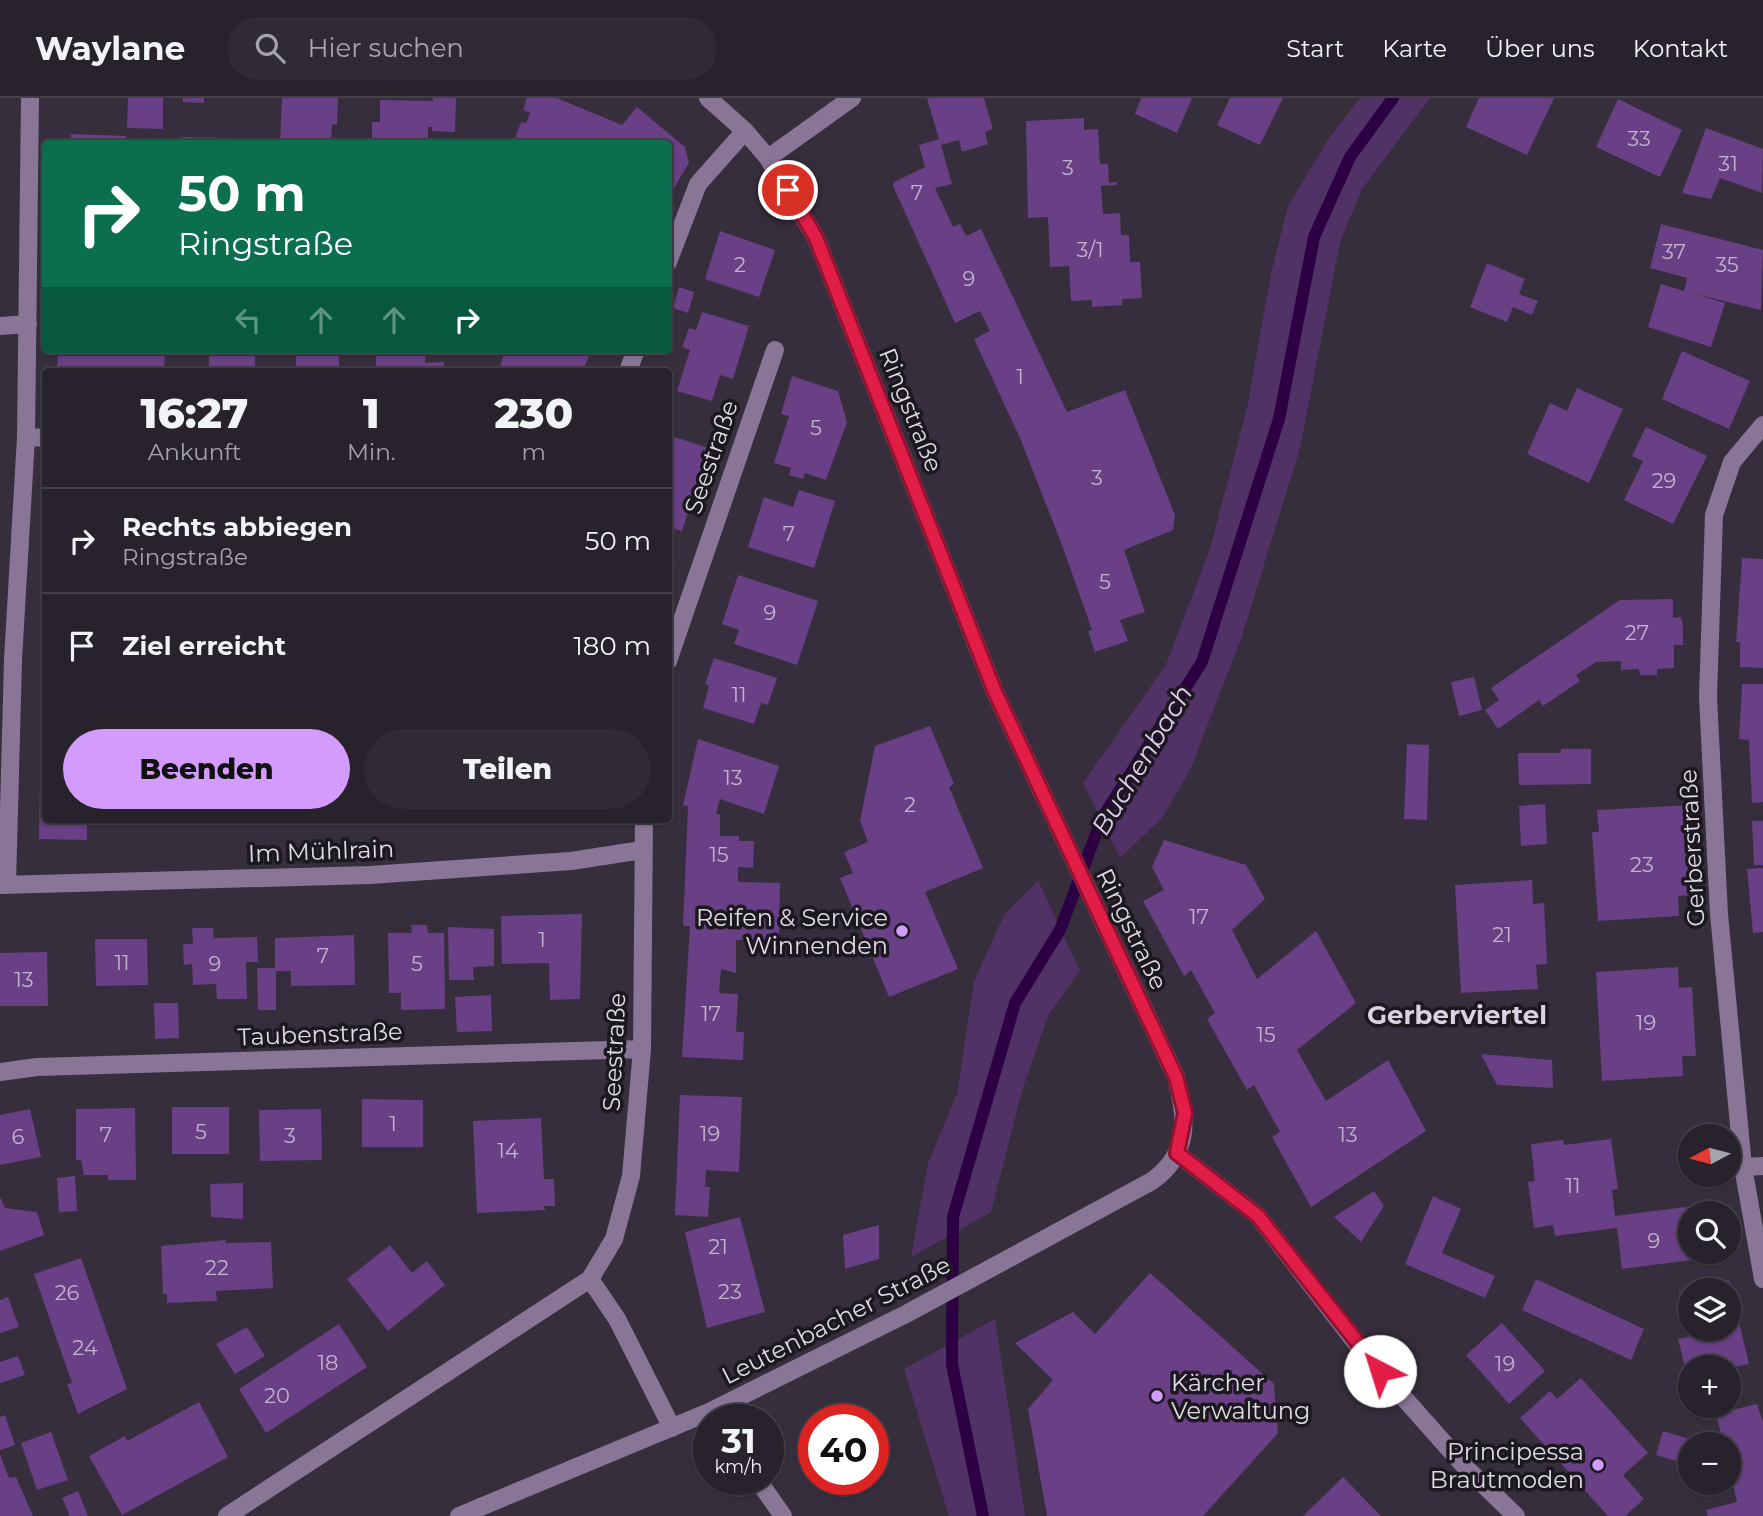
<!DOCTYPE html>
<html lang="de">
<head>
<meta charset="utf-8">
<style>
	body { margin:0; font-family:Montserrat,sans-serif; background:#302a35; color:#f1f3f6; height:100vh; display:flex; flex-direction:column; font-size:26px; white-space:nowrap }
	* { box-sizing:border-box; margin:0 }
	p { font-size:23px; color:#a5a4aa }
	.icon { flex:none; width:38px; height:38px; fill:none; stroke:currentColor; stroke-width:2; stroke-linecap:round; stroke-linejoin:round }
	.map { position:relative; flex:1; overflow:hidden }
	.side { position:absolute; left:42px; top:270px; width:630px; height:455px; display:flex; flex-direction:column; background:#28222d; border-radius:7px; box-shadow:0 2px 5px #0004,0 0 0 2px #443f49 }
	.side>* { flex:none }
	.top-card { position:absolute; left:42px; top:42px; width:630px; height:214px; border-radius:7px; box-shadow:0 2px 5px #0004,0 0 0 2px #443f49; background:#0b6e4f; color:#fff; overflow:hidden }
	.needle { width:46px; rotate:263deg }
	.controls { position:absolute; left:1678px; top:1026px; display:grid; gap:14px }
	.controls a { display:grid; place-items:center; width:63px; height:63px; border-radius:50%; background:#28222d; box-shadow:0 2px 5px #0004,0 0 0 2px #443f49; font-size:35px }
	.speed { position:absolute; left:693px; top:1306px; display:flex; gap:14px; font-size:35px; font-weight:700; text-align:center }
	.speed>* { display:grid; place-content:center; width:91px; height:91px; border-radius:50%; background:#28222d; box-shadow:0 2px 5px #0004,0 0 0 2px #443f49; line-height:1 }
	.speed small { font-size:18px; font-weight:400 }
	.speed .limit { border:10px solid #d22; background:#fff; color:#111 }
	.pin { position:absolute; display:grid; place-items:center; width:60px; height:60px; color:#fff; margin:-30px; border:4px solid #fff; border-radius:50%; box-shadow:0 2px 7px #0007 }
	.me { position:absolute; width:77px; margin:-38px; rotate:320deg; stroke-linejoin:round; filter:drop-shadow(0 0 5px #0008) }
	.turn { display:flex; align-items:center; gap:24px; height:147px; padding:0 21px; font-size:32px }
	.turn .icon { width:91px; height:91px; stroke-width:2.5 }
	.turn b { display:block; font-size:49px; line-height:60px }
	.lanes { display:flex; align-items:center; height:66px; padding:0 21px; background:#0003; justify-content:center; gap:35px; direction:ltr }
	.lanes .off { opacity:.35 }
	.eta { display:flex; justify-content:space-evenly; align-items:center; height:119px; text-align:center }
	.eta b { font-size:42px; font-weight:800; line-height:49px }
	.action { display:flex; gap:14px; margin-top:auto; padding:14px 21px }
	.action a { flex:1; height:80px; border-radius:42px; background:#d39cfc; color:#111; font-size:28px; font-weight:800; line-height:80px; text-align:center }
	.action a+a { background:#302a35; color:#f1f3f6 }
	ul { padding:0; list-style:none }
	li { display:flex; align-items:center; gap:21px; height:105px; padding:0 21px; border-top:2px solid #443f49 }
	li div { flex:1 }
	li b { display:block; font-size:26px }
	li em { font-style:normal }
	header { display:flex; align-items:center; gap:42px; box-sizing:border-box; height:98px; padding:0 35px; background:#28222d; border-bottom:2px solid #443f49 }
	header strong { font-size:33px }
	nav { display:flex; gap:38px; margin-inline-start:auto; font-size:24px }
	.search { width:490px; height:63px; background:#302a35; display:flex; align-items:center; gap:18px; box-sizing:border-box; padding:0 24px; border-radius:38px; color:#a5a4aa; font-size:26px }
	.map>svg:first-child { display:block }
	.green { fill:#513266 }
	.lines { fill:none; stroke-linecap:round; stroke-linejoin:round }
	.stream { stroke:#2c0043; stroke-width:12 }
	.building { fill:#693f85 }
	.minor { stroke:#897697; stroke-width:18 }
	.route-casing { stroke:#92132f; stroke-width:18 }
	.route { stroke:#e11d48; stroke-width:12 }
	.poi-dot { fill:#d39cfc; stroke:#1c181f; stroke-width:2.5 }
	.labels { text-anchor:middle; dominant-baseline:central; stroke-width:7; stroke-linejoin:round; paint-order:stroke }
	.number-label { font-size:21px; fill:#c2b3cc }
	.street-label { font-size:24px; fill:#dfdae3; stroke:#1c181f }
	.poi-label { font-size:24px; fill:#dfdae3; stroke:#1c181f; text-anchor:end }
	.water-label { font-size:26px; font-style:italic; fill:#e1cbf3; stroke:#1c181f }
	.neighbourhood-label { font-size:26px; font-weight:bold; fill:#dbd1e3; stroke:#1c181f }
</style>
</head>
<body>
<header>
<strong>Waylane</strong>
<div class="search"><svg class="icon" aria-label="search" viewBox="0 0 24 24"><circle cx="10" cy="10" r="6"/><path d="M15 15l6 6"/></svg>Hier suchen</div>
<nav><a>Start</a><a>Karte</a><a>Über uns</a><a>Kontakt</a></nav>
</header>
<div class="map">
<svg width="1763" height="1418" viewBox="0 0 1763 1418">
	<rect width="100%" height="100%" fill="#362e3c"/>
	<path class="green" d="M1360 0H1430L1362 91 1340 144 1300 350 1242 538 1191 670 1162 720 1120 760 1083 685 1166 567 1210 451 1247 310 1271 176 1288 108 1328 42Z
		M1038 782 1080 873 1049 916 1022 992 991 1114 911 1159 928 1065 957 996 974 884 1004 817Z
		M995 1221 1025 1418H949L904 1271Z"/>
	<g class="lines">
		<path class="stream" d="M983 1418 952 1266 953 1119 1015 905 1060 832 1102 720 1202 564 1279 321 1314 139 1350 59 1393 0"/>
	</g>
	<path class="building" d="M128 0H163V31L127 30Z
		M183 0H204V5L183 4Z
		M282 0H338L337 27 332 26 331 46H280Z
		M433 0H456L455 34 432 33V29H428V46H372V24H380V2L433 3Z
		M527 0H557L622 27 637 9 685 49 689 65 668 100V46H513L521 24 526 25 530 15 523 12Z
		M927 0H984L993 31 985 34 988 46 962 54 959 42 941 47 952 86 935 90 953 129 960 126 966 138 981 131 1067 314 1125 292 1175 417 1173 432 1124 452 1145 514 1120 522 1128 543 1095 554 1088 533 1092 532 1062 447 1020 340 974 241 990 233 980 213 955 225 893 88 894 84 925 69 919 47 939 41Z
		M1141 0H1192L1177 35 1135 16Z
		M1230 0H1283L1260 47 1217 27Z
		M1479 0H1554L1527 57 1466 29Z
		M1618 1 1682 32 1660 79 1596 49Z
		M1084 20V32L1098 31 1100 66H1108L1109 85 1117 84V87L1101 88 1103 116 1120 115 1121 137H1129L1130 164H1140L1142 200 1122 201V207L1092 209V202L1071 203 1069 168 1050 169 1048 119 1028 120 1026 23Z
		M1706 30 1763 51 1762 95 1720 80 1711 101 1682 95Z
		M71 36 126 38V46H71Z
		M182 39 235 40V46H182Z
		M1661 126 1763 152 1761 212 1695 196 1725 205 1711 249 1648 229 1661 186 1684 193 1687 180 1650 170Z
		M720 133 775 152 759 199 705 181Z
		M1487 165 1525 181 1519 196 1538 203 1532 217 1513 209 1507 224 1470 209Z
		M679 189 694 194 688 215 673 210Z
		M702 214 749 228 733 281 720 277 712 303 677 293 690 252 682 249 689 230 696 232Z
		M58 252H165L164 273H57Z
		M209 252H259V257H255V273H209Z
		M296 252H339V273H296Z
		M376 252H426L425 265 444 264 443 273H376Z
		M506 252H591L583 273H515L500 267Z
		M1682 253 1750 283 1729 331 1662 301Z
		M792 278 838 293 847 324 826 382 805 375 803 381 789 377 791 370 774 365 789 318 781 316Z
		M1577 290 1623 311 1589 385 1527 356 1550 305 1567 313Z
		M1646 329 1707 358 1673 426 1624 402 1643 363 1632 358Z
		M668 337 709 350 682 433 668 429Z
		M799 392 835 403 814 470 748 449 764 399 793 409Z
		M1742 460 1763 461V570L1740 569V544H1736Z
		M668 463 675 465 669 483H668Z
		M738 477 818 503 797 567 734 546 739 532 722 526Z
		M1673 501V520L1681 519 1683 528V547H1674V570L1657 571V577H1640L1639 571 1621 572V563L1596 564 1576 577 1580 583 1543 608 1539 602 1498 631 1485 612 1499 602 1491 590 1620 502Z
		M714 560 777 580 768 607 761 605 754 626 703 610 709 588 705 586Z
		M42 573H46V646L40 645Z
		M1474 579 1482 612 1459 618 1451 584Z
		M1742 586H1763V704L1752 705 1749 642 1739 641Z
		M930 628 954 686 949 689 983 770 925 794 958 871 889 899 840 780 853 775 844 754 868 744 860 723 875 648Z
		M698 641 779 668 764 716 720 701 716 716 720 717V738H739V743H754L753 770 738 769V784L780 785 779 842H736V875L721 871 719 895 738 896 736 934H744L743 962 682 959 690 828H683L688 708 683 707Z
		M1407 646 1429 647 1427 722 1404 721Z
		M1561 651H1591V686L1519 687 1518 655H1561Z
		M40 675H46V721H87V742L39 741Z
		M1545 706 1547 746 1521 748 1519 708Z
		M1691 707V711H1687L1692 797 1678 798 1679 818 1598 823 1592 734H1599L1597 712Z
		M1752 723H1763V767H1754Z
		M1164 742 1246 767 1265 801 1232 832 1257 881 1316 833 1356 905 1297 952 1326 1003 1388 962 1426 1033 1311 1109 1272 1039 1280 1034 1254 987 1247 992 1207 921 1215 915 1191 872 1184 878 1143 803 1164 792 1152 769Z
		M1763 770V834L1753 835 1747 771Z
		M1532 782 1533 806 1544 805 1547 866 1536 867 1538 891 1461 895 1455 787Z
		M582 816 580 901 550 902 549 865 502 866 501 818Z
		M411 827H427L428 835H444L445 911 401 912V895H389L388 835H412Z
		M448 829 494 831V868L473 869 474 882H449Z
		M192 830H213L214 840 257 839 258 864H246L247 901H217L216 886 193 887 192 866 184 867 183 846H193Z
		M354 837 355 887 291 888V873H276V912H258L257 870H275V840Z
		M95 841H147L148 887 96 888Z
		M47 854 48 908H0V855Z
		M1678 869 1679 890 1692 889 1696 958H1682L1683 978 1602 983 1596 874Z
		M491 897 492 933 457 934 455 899Z
		M154 905H178L179 940 155 941Z
		M1481 956 1552 962 1553 990 1497 987Z
		M680 997 742 999 739 1074 706 1072 705 1089H710L708 1119 675 1117Z
		M362 1001 423 1002V1049H362Z
		M172 1009H229V1056H172Z
		M135 1010 136 1082H108V1077H84L81 1062H76V1011Z
		M30 1011 41 1059 0 1067V1017Z
		M321 1011 322 1062 260 1063 259 1012Z
		M541 1020 544 1081H554L555 1108H544L545 1112 477 1115 473 1023Z
		M1611 1041 1618 1091 1612 1092 1615 1118 1717 1105 1718 1115H1690V1153H1723V1158L1622 1171 1617 1130 1555 1138 1553 1127 1534 1130 1528 1084 1535 1083 1531 1046 1563 1042 1564 1047Z
		M75 1078 77 1113 59 1114 57 1080Z
		M243 1085V1121L211 1119 210 1086Z
		M1374 1093 1384 1108 1361 1144 1334 1119Z
		M1433 1098 1461 1111 1442 1155 1495 1178 1485 1200 1405 1166Z
		M0 1099 5 1110 37 1114 44 1137 0 1153Z
		M740 1119 765 1214 707 1230 685 1134Z
		M879 1127V1161L845 1171 843 1137Z
		M226 1142 225 1145 271 1144 273 1190 216 1193 217 1203 167 1205V1196H163L161 1148Z
		M390 1147 412 1175 427 1163 445 1187 388 1233 347 1181Z
		M81 1160 127 1291 78 1316 67 1286 72 1285 34 1176Z
		M1150 1175 1274 1286 1278 1335 1203 1418H1047L1028 1311 1053 1282 1015 1245 1073 1214 1095 1236Z
		M1536 1181 1644 1231 1631 1262 1522 1212Z
		M1729 1182 1749 1266 1729 1270 1690 1269V1276L1687 1277 1678 1241 1689 1239 1679 1194 1690 1191V1230H1729V1192L1692 1191Z
		M8 1199 19 1229 0 1235V1202Z
		M1502 1225 1545 1273 1509 1306 1466 1257Z
		M339 1226 367 1269 266 1335 239 1291Z
		M247 1229 265 1258 235 1276 216 1246Z
		M18 1258 25 1277 0 1285V1264Z
		M1581 1280 1648 1355 1623 1377 1644 1401 1625 1418H1608L1520 1320 1550 1293 1557 1301Z
		M199 1304 228 1359 122 1417 89 1358 125 1338 127 1343Z
		M1757 1306 1763 1323V1418H1708L1706 1412 1737 1404 1729 1369V1346H1718L1723 1343 1716 1316Z
		M5 1317 15 1347 0 1352V1319Z
		M1663 1333 1702 1345 1690 1346V1367L1656 1357Z
		M51 1334 68 1382 37 1392 21 1345Z
		M0 1356 9 1380 16 1379 33 1418H0Z
		M1343 1379 1381 1418H1303Z
		M78 1393 88 1418H70L62 1400Z"/>
	<g class="lines">
		<path class="minor" d="M768 60 852 0
			M668 164 698 86 745 33
			M0 228 28 226
			M628 273 636 252
			M1763 327 1732 364 1714 417 1708 599 1719 816 1743 1069 1763 1181
			M26 339 46 340
			M668 563 775 252
			M0 787 370 777 571 763 642 752
			M7 787 13 562 26 339 30 0
			M0 974 37 969 642 951
			M1177 1055 1258 1118 1363 1254 1468 1372 1516 1418
			M1743 1069 1763 1068
			M590 1181 617 1221 672 1330
			M757 1381 783 1418
			M227 1418 590 1181 614 1141 631 1078 642 951 644 721
			M459 1418 709 1314 906 1216 1152 1083C1191 1055 1187 1020 1176 979L995 594 816 140 768 60 745 33 708 0"/>
	</g>
	<g class="lines">
		<g class="route-casing">
			<path id="route" d="M788 92 816 140 995 594 1176 979 1185 1015 1177 1055 1258 1118 1380 1273"/>
		</g>
		<use href="#route" class="route"/>
	</g>
	<g class="poi-dot">
		<circle cx="902" cy="833" r="7"/>
		<circle cx="1157" cy="1298" r="7"/>
		<circle cx="1598" cy="1367" r="7"/>
	</g>
	<g class="labels">
		<g class="number-label">
			<text x="1639" y="40">33</text>
			<text x="1728" y="65">31</text>
			<text x="1068" y="69">3</text>
			<text x="917" y="94">7</text>
			<text x="1090" y="151">3/1</text>
			<text x="1674" y="153">37</text>
			<text x="740" y="166">2</text>
			<text x="1727" y="166">35</text>
			<text x="969" y="180">9</text>
			<text x="1020" y="278">1</text>
			<text x="816" y="329">5</text>
			<text x="1097" y="379">3</text>
			<text x="1664" y="382">29</text>
			<text x="789" y="435">7</text>
			<text x="1105" y="483">5</text>
			<text x="770" y="514">9</text>
			<text x="1637" y="534">27</text>
			<text x="739" y="596">11</text>
			<text x="733" y="679">13</text>
			<text x="910" y="706">2</text>
			<text x="719" y="756">15</text>
			<text x="1642" y="766">23</text>
			<text x="1199" y="818">17</text>
			<text x="1502" y="836">21</text>
			<text x="542" y="841">1</text>
			<text x="323" y="857">7</text>
			<text x="122" y="864">11</text>
			<text x="215" y="865">9</text>
			<text x="417" y="865">5</text>
			<text x="24" y="881">13</text>
			<text x="711" y="915">17</text>
			<text x="1646" y="924">19</text>
			<text x="1266" y="936">15</text>
			<text x="393" y="1025">1</text>
			<text x="201" y="1033">5</text>
			<text x="710" y="1035">19</text>
			<text x="106" y="1036">7</text>
			<text x="1348" y="1036">13</text>
			<text x="290" y="1037">3</text>
			<text x="18" y="1038">6</text>
			<text x="508" y="1052">14</text>
			<text x="1573" y="1087">11</text>
			<text x="1654" y="1142">9</text>
			<text x="718" y="1148">21</text>
			<text x="217" y="1169">22</text>
			<text x="730" y="1193">23</text>
			<text x="67" y="1194">26</text>
			<text x="85" y="1249">24</text>
			<text x="328" y="1264">18</text>
			<text x="1505" y="1265">19</text>
			<text x="277" y="1297">20</text>
		</g>
		<g class="street-label">
			<text transform="translate(911 312) rotate(68)">Ringstraße</text>
			<text transform="translate(711 359) rotate(-71)">Seestraße</text>
			<text transform="translate(1692 750) rotate(-93)">Gerberstraße</text>
			<text transform="translate(321 753) rotate(-2)">Im Mühlrain</text>
			<text transform="translate(1132 831) rotate(64)">Ringstraße</text>
			<text transform="translate(320 936) rotate(-2)">Taubenstraße</text>
			<text transform="translate(614 954) rotate(-87)">Seestraße</text>
			<text transform="translate(836 1222) rotate(-27)">Leutenbacher Straße</text>
		</g>
		<g class="poi-label">
			<text x="888" y="819">Reifen &amp; Service<tspan x="888" dy="28">Winnenden</tspan></text>
			<text x="1171" y="1284" text-anchor="start">Kärcher<tspan x="1171" dy="28">Verwaltung</tspan></text>
			<text x="1584" y="1353">Principessa<tspan x="1584" dy="28">Brautmoden</tspan></text>
		</g>
		<g class="water-label">
			<text transform="translate(1142 662) rotate(-59)">Buchenbach</text>
		</g>
		<g class="neighbourhood-label">
			<text x="1457" y="917">Gerberviertel</text>
		</g>
	</g>
</svg>
<div class="controls">
<a><svg class="needle" viewBox="-14 -14 28 28"><path d="M0-13l5 13h-10z" fill="#e53935"/><path d="M0 13l5-13h-10z" fill="#a5a4aa"/></svg></a>
<a><svg class="icon" aria-label="search" viewBox="0 0 24 24"><circle cx="10" cy="10" r="6"/><path d="M15 15l6 6"/></svg></a>
<a><svg class="icon" aria-label="layers" viewBox="0 0 24 24"><path d="M12 4l9 5-9 5-9-5zM3 14l9 5 9-5"/></svg></a>
<a>+</a>
<a>−</a>
</div>
<div class="speed"><div>31<small>km/h</small></div><div class="limit">40</div></div>
<div class="pin" style="left:788px;top:92px;background:#d93025"><svg class="icon" aria-label="arrive" viewBox="0 0 24 24"><path d="M6 21V4h12l-3 4 3 4H6"/></svg></div>
<svg class="me" style="left:1380px;top:1273px" viewBox="-20 -20 40 40"><circle r="19" fill="#fff"/><path d="M0-13L10 11 0 6-10 11z" fill="#e11d48"/></svg>
<div class="top-card">
<div class="turn"><svg class="icon" aria-label="right" viewBox="0 0 24 24"><path d="M7 20v-9h11M14 6l5 5-5 5"/></svg><div><b>50 m</b>Ringstraße</div></div>
<div class="lanes"><svg class="icon off" aria-label="left" viewBox="0 0 24 24"><path d="M17 20v-9H6M10 6l-5 5 5 5"/></svg><svg class="icon off" aria-label="ahead" viewBox="0 0 24 24"><path d="M12 20V5M6 11l6-6 6 6"/></svg><svg class="icon off" aria-label="ahead" viewBox="0 0 24 24"><path d="M12 20V5M6 11l6-6 6 6"/></svg><svg class="icon" aria-label="right" viewBox="0 0 24 24"><path d="M7 20v-9h11M14 6l5 5-5 5"/></svg></div>
</div>
<section class="side">
<div class="eta">
<div><b>16:27</b><p>Ankunft</p></div>
<div><b>1</b><p>Min.</p></div>
<div><b>230</b><p>m</p></div>
</div>
<ul>
<li><svg class="icon" aria-label="right" viewBox="0 0 24 24"><path d="M7 20v-9h11M14 6l5 5-5 5"/></svg><div><b>Rechts abbiegen</b><p>Ringstraße</p></div><em>50 m</em></li>
<li><svg class="icon" aria-label="arrive" viewBox="0 0 24 24"><path d="M6 21V4h12l-3 4 3 4H6"/></svg><div><b>Ziel erreicht</b></div><em>180 m</em></li>
</ul>
<div class="action"><a>Beenden</a><a>Teilen</a></div>
</section>
</div>
</body>
</html>
